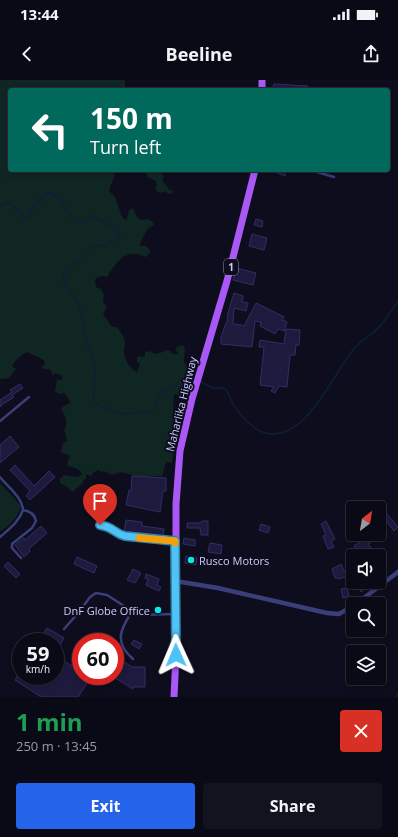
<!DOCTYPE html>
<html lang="en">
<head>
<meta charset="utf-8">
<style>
	body { margin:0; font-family:"Open Sans",sans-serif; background:#13131f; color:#f1f3f6; height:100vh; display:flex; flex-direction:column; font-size:15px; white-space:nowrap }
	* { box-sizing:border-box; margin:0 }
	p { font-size:13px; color:#999aa1 }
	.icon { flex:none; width:22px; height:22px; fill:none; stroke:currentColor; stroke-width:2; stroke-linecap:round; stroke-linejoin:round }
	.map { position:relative; height:617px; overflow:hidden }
	.panel { display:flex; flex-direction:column; background:#0a0a16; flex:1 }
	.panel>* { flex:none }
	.top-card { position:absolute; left:8px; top:8px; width:382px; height:84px; border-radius:4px; box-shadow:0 2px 6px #0003,0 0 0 1px #2a2b35; background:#00695c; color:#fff; overflow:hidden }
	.needle { width:26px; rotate:31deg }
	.tools { position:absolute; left:346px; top:421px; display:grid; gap:8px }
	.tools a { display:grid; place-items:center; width:40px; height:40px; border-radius:4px; background:#0a0a16; box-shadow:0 2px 6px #0003,0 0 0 1px #2a2b35; font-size:20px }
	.speed { position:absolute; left:12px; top:553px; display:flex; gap:8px; font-size:20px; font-weight:700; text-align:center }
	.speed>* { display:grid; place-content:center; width:52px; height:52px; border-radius:50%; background:#0a0a16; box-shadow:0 2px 6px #0003,0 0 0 1px #2a2b35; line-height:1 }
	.speed small { font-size:10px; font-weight:400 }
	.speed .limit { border:6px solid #d22; background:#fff; color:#111 }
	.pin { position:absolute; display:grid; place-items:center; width:34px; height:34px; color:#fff; margin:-41px -17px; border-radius:50% 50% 50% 0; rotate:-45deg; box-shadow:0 0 4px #0007 }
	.pin .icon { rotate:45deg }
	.me { position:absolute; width:44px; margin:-22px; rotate:359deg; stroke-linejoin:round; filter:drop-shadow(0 0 3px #0008) }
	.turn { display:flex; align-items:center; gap:14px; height:84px; padding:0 16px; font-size:18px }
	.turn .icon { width:52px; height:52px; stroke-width:2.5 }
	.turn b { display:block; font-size:28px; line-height:34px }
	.round { display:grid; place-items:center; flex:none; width:42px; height:42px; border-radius:4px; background:#13131f }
	.summary { display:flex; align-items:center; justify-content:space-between; height:68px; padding:0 16px }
	h1 { font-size:24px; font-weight:700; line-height:30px; color:#1e9e55 }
	.action { display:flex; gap:8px; margin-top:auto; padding:8px 16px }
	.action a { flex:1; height:46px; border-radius:4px; background:#2563eb; color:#fff; font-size:16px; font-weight:700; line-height:46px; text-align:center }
	.action a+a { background:#13131f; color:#f1f3f6 }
	.status { display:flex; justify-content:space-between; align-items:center; height:28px; padding:0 20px; background:#0a0a16; direction:ltr }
	.status svg { height:11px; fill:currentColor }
	header { display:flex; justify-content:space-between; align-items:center; height:52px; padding:0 16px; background:#0a0a16; font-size:18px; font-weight:700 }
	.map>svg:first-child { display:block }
	.green { fill:#102623 }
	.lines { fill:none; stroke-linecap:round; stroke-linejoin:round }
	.stream { stroke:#0b2038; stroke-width:1.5 }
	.building { fill:#1d1a3d; stroke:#322d68 }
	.service { stroke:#3a3f7a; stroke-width:2.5 }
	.minor { stroke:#3a3f7a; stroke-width:4.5 }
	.primary { stroke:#a958f6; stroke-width:7 }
	.route-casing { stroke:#337fa1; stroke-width:10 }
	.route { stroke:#4fc3f7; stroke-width:7 }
	.slow { stroke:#f59e0b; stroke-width:7 }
	.poi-dot { fill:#0ce7e4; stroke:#0e0d1d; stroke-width:1.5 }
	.labels { text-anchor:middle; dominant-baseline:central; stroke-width:4; stroke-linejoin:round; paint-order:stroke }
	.shield { fill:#0e0d1d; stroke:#9292b9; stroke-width:1 }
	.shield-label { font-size:10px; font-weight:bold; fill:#cbcbfc }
	.street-label { font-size:11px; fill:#cbcbfc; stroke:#0e0d1d }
	.poi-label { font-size:11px; fill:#cbcbfc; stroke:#0e0d1d; text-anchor:start }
</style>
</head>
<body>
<div class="status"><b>13:44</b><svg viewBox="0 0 49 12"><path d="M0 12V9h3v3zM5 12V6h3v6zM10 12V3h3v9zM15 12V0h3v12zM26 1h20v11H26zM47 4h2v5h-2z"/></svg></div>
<header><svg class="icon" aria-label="back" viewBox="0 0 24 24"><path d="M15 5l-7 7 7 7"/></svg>Beeline<svg class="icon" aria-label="share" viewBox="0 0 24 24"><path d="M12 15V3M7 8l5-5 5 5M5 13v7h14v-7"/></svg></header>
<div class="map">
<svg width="398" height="617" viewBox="0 0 398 617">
	<rect width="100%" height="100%" fill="#0e0d1d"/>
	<path class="green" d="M0 0H125V10H10V90H113C117 97 110 103 109 111L115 117 122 137 126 140 127 138 129 130 133 128 137 137 141 140 148 139 153 142 154 145 148 148 140 163V166H146L151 171 146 177C126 167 116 182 107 197L104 196 97 197 95 202 96 207 101 209 104 215 103 222 107 227 103 234 112 247H117C120 251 123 256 125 261 125 265 124 268 124 271 125 280 129 289 137 292L140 284 137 282V278L139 276 142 277 145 276V272L150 271 155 274 163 272 165 270 170 271 171 273 176 275 178 273 176 270 177 267 183 265 185 268 184 282 192 294 185 314 174 315 173 331 175 336 176 348 174 354 175 361 172 383 166 382 162 396C154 396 145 397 136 396 126 394 123 390 112 395L104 391 101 392 98 390 94 392 91 396 86 394V399L83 400V403L72 412 69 408 60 403V399L64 395 78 397 82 394C79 388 73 387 67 386L68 381 70 376 61 372 63 363 67 361 66 355 64 351 66 345V339L61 328 71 322 64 313 59 314 55 311 57 300H61L63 298 61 295 56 293 52 295V292L49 289H43L42 286 45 284 44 280 27 272C21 275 16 279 12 286L16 289 9 298 0 299Z
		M142 90H160L164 98 162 100C164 104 168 106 169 110L173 111V113L169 114 165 111 162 113 157 112 155 108 157 105 156 101 147 97V92Z
		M0 403 14 418 21 426C19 438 9 445 0 452Z"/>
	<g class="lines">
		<path class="stream" d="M0 126 8 122C16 127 20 135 27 139 32 128 39 119 49 113L59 117 73 138 83 142 91 136 117 149 121 156 105 166 95 165 63 195 65 204 77 222 81 233 87 265 94 279 95 296 93 315 95 322 104 328 119 334 147 332 152 330 162 312 174 306 195 300
			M200 301 213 308H220L225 309C230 315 232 324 237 330 242 337 254 349 262 352 304 367 332 295 353 270 360 260 373 255 380 246 387 239 391 229 398 222
			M396 617 398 614"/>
	</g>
	<path class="building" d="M274 4 308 6V10H272Z
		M270 90H286L285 96Z
		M256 139 263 141 262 147 254 145Z
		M252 154 267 158 264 170 249 166Z
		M236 188 256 193 253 205 233 200Z
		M234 213 243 216 242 222 248 223 246 231 234 228 233 244 242 245 244 246 256 223 284 237 282 240 287 242 284 251 278 249 275 254 260 246 261 242 255 241 252 267 221 264V257L226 243H227L228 233Z
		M286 249 300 250 299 265H296L295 275H290L287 307 279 306 275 313 271 311 274 307 260 305 264 267H259L260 260 284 264Z
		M20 304 23 308 12 315 14 317 5 323V322L0 327V320L12 312 10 310Z
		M10 356 19 367 0 383V365Z
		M15 385 34 406 49 391 55 397 30 420 26 416 30 411 10 390Z
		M132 396 166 398V411H163L160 432 126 425 129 410 131 411Z
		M387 434 398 447 394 451 383 437Z
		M126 440 142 442V446L164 449 163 457 124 453Z
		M202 441H208V455H201L200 448H187V443H201Z
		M326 441 335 459 331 461 334 467 328 469 323 456 326 455 321 444Z
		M261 444 270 447 268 453 259 450Z
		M41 446 47 453 29 469 30 471 24 477 15 465 24 458 25 460Z
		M184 458 195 460V466L183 464Z
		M369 459 371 462 368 464 371 467 360 475 354 466 362 460 364 462Z
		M210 463 222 465 221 474 208 472Z
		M186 476 197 478 196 485 185 483Z
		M77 477 97 486 94 493 74 484Z
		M8 482 20 494 16 498 4 486Z
		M341 484 344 491 346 490 347 496 339 499 338 498H335L332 489Z
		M133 489 141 493 135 503 127 500Z
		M146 494 159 499 157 505 161 507 159 511 146 505 148 499 145 498Z
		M360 502H363L366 508 361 512 356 504Z
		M347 508 349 516 343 518 341 509Z
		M47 548 64 558 59 567 55 564V562H47L42 556Z
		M134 560 142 564 139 569 131 564Z
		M55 575 81 592V596H92L78 617H41L15 600 21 590V596H55Z
		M115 576 132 587H145V607H133V609L115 598Z"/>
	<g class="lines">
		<path class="service" d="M310 90 334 97
			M0 341 29 317
			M0 397C8 407 22 417 23 430
			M101 445C113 447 115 454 125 456L175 461
			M0 457C9 449 19 442 23 430
			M21 478 12 468V464L32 448 36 441C35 435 30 431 23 430
			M132 532C120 549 114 563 133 579
			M64 549 79 532 90 517 96 513 107 515 138 535 175 534"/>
		<path class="minor" d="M175 501 218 508 327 533 339 534 353 526
			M356 524 398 492"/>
		<path class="primary" d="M262 10V0
			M174 617 176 575V424L180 371 192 319 227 201 255 90"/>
	</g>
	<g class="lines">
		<g class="route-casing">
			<path id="route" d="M100 445C114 447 115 454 125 456L175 461 176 575"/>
		</g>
		<use href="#route" class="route"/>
		<path class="slow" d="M139 458 175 461V463"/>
	</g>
	<g class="poi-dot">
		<circle cx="191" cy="480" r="4"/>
		<circle cx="158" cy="530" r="4"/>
	</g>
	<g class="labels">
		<rect class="shield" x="224" y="179" width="14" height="16" rx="3"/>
		<g class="shield-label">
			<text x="231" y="187">1</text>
		</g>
		<g class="street-label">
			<text transform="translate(181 324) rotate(-76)">Maharlika Highway</text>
		</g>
		<g class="poi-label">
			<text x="199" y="480">Rusco Motors</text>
			<text x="150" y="530" text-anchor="end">DnF Globe Office</text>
		</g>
	</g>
</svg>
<div class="tools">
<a><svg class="needle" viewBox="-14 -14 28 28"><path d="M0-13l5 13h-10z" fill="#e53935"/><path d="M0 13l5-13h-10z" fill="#999aa1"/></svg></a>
<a><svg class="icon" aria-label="sound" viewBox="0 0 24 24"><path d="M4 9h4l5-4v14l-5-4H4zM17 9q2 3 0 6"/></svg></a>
<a><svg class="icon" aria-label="search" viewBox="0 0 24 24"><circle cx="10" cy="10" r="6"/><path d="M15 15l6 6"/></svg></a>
<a><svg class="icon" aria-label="layers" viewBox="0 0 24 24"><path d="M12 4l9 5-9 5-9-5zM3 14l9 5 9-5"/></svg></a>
</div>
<div class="speed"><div>59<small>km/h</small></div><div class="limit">60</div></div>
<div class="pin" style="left:100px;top:445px;background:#d93025"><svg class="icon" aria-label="arrive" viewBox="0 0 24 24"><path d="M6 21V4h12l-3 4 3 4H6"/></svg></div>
<svg class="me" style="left:176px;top:575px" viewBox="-20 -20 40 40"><path d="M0-17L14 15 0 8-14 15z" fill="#4fc3f7" stroke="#fff" stroke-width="4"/></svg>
<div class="top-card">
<div class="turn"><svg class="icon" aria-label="left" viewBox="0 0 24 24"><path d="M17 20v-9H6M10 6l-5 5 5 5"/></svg><div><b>150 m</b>Turn left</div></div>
</div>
</div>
<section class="panel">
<div class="summary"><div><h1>1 min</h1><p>250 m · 13:45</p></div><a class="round" style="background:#d93025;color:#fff"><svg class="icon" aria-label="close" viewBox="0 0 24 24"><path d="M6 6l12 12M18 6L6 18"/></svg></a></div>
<div class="action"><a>Exit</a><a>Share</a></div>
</section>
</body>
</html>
